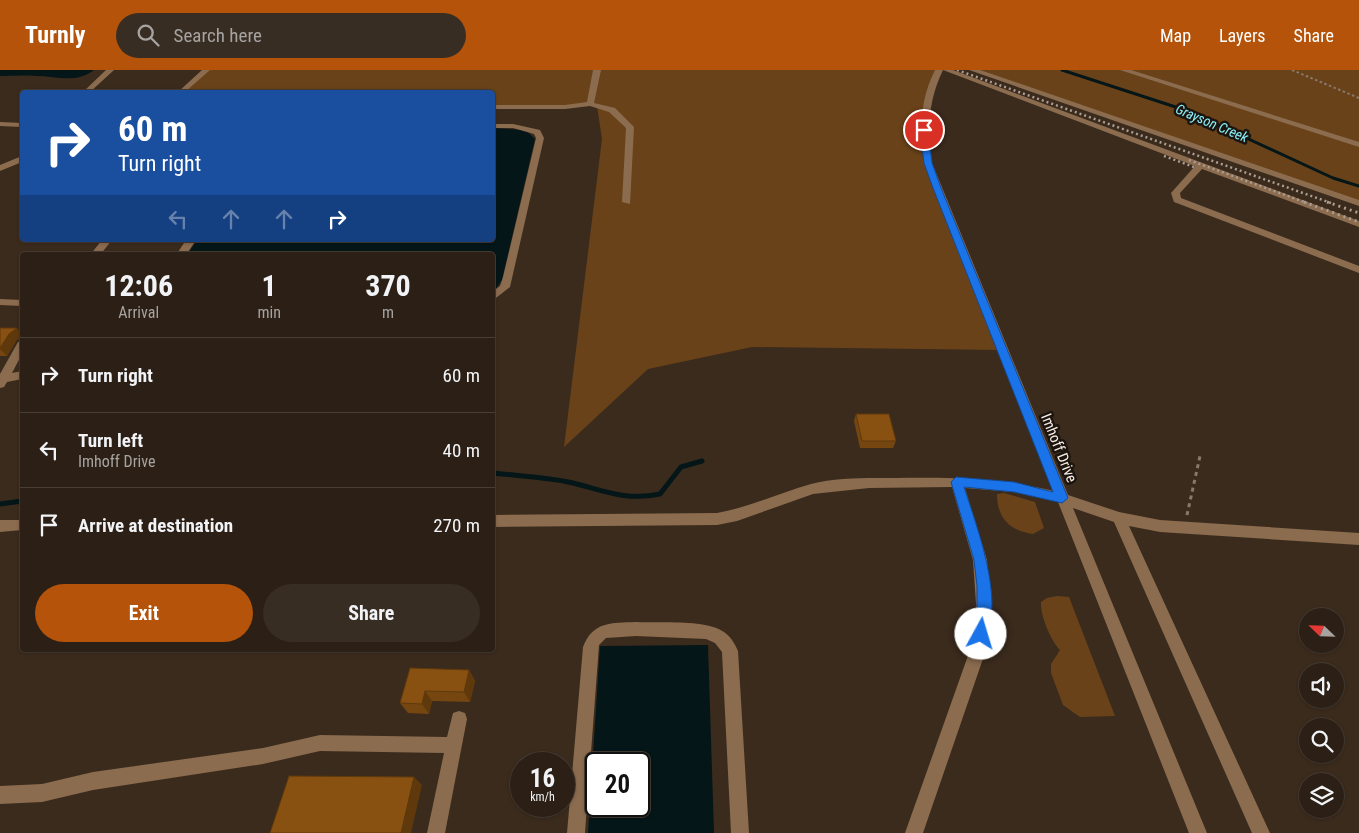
<!DOCTYPE html>
<html lang="en">
<head>
<meta charset="utf-8">
<style>
	body { margin:0; font-family:"Roboto Condensed",sans-serif; background:#382d23; color:#f1f3f6; height:100vh; display:flex; flex-direction:column; font-size:19px; white-space:nowrap }
	* { box-sizing:border-box; margin:0 }
	p { font-size:16px; color:#a6a3a1 }
	.icon { flex:none; width:28px; height:28px; fill:none; stroke:currentColor; stroke-width:2; stroke-linecap:round; stroke-linejoin:round }
	.map { position:relative; flex:1; overflow:hidden }
	.side { position:absolute; left:20px; top:182px; width:475px; height:400px; display:flex; flex-direction:column; background:#2c2016; border-radius:5px; box-shadow:0 1px 4px #0004,0 0 0 1px #483e35 }
	.side>* { flex:none }
	.hud { position:absolute; left:20px; top:20px; width:475px; height:152px; border-radius:5px; box-shadow:0 1px 4px #0004,0 0 0 1px #483e35; background:#1a4fa0; color:#fff; overflow:hidden }
	.needle { width:32px; rotate:293deg }
	.buttons { position:absolute; left:1299px; top:538px; display:grid; gap:10px }
	.buttons a { display:grid; place-items:center; width:45px; height:45px; border-radius:50%; background:#2c2016; box-shadow:0 1px 4px #0004,0 0 0 1px #483e35; font-size:25px }
	.speed { position:absolute; left:510px; top:682px; display:flex; gap:10px; font-size:25px; font-weight:700; text-align:center }
	.speed>* { display:grid; place-content:center; width:65px; height:65px; border-radius:50%; background:#2c2016; box-shadow:0 1px 4px #0004,0 0 0 1px #483e35; line-height:1 }
	.speed small { font-size:12px; font-weight:400 }
	.speed .limit { border:2px solid #111; border-radius:8px; background:#fff; color:#111 }
	.pin { position:absolute; display:grid; place-items:center; width:42px; height:42px; color:#fff; margin:-21px; border:2px solid #fff; border-radius:50%; box-shadow:0 1px 5px #0007 }
	.me { position:absolute; width:55px; margin:-28px; rotate:6deg; stroke-linejoin:round; filter:drop-shadow(0 0 4px #0008) }
	.turn { display:flex; align-items:center; gap:18px; height:105px; padding:0 15px; font-size:22px }
	.turn .icon { width:65px; height:65px; stroke-width:2.5 }
	.turn b { display:block; font-size:35px; line-height:42px }
	.lanes { display:flex; align-items:center; height:48px; padding:0 15px; background:#0003; justify-content:center; gap:25px; direction:ltr }
	.lanes .off { opacity:.35 }
	.eta { display:flex; justify-content:space-evenly; align-items:center; height:85px; text-align:center }
	.eta b { font-size:30px; font-weight:700; line-height:35px }
	.primary-button { display:flex; gap:10px; margin-top:auto; padding:10px 15px }
	.primary-button a { flex:1; height:58px; border-radius:30px; background:#b45309; color:#fff; font-size:20px; font-weight:700; line-height:58px; text-align:center }
	.primary-button a+a { background:#382d23; color:#f1f3f6 }
	ul { padding:0; list-style:none }
	li { display:flex; align-items:center; gap:15px; height:75px; padding:0 15px; border-top:1px solid #483e35 }
	li div { flex:1 }
	li b { display:block; font-size:19px }
	li em { font-style:normal }
	header { display:flex; align-items:center; gap:30px; box-sizing:border-box; height:70px; padding:0 25px; background:#b45309; color:#fff }
	header strong { font-size:24px }
	nav { display:flex; gap:28px; margin-inline-start:auto; font-size:18px }
	.search { width:350px; height:45px; background:#382d23; display:flex; align-items:center; gap:12px; box-sizing:border-box; padding:0 18px; border-radius:28px; color:#a6a3a1; font-size:19px }
	.map>svg:first-child { display:block }
	.green { fill:#694219 }
	.water { fill:#041618; fill-rule:evenodd }
	.lines { fill:none; stroke-linecap:round; stroke-linejoin:round }
	.stream-far1 { stroke:#041618; stroke-width:3 }
	.stream { stroke:#041618; stroke-width:5 }
	.path-far1 { stroke:#87796d; stroke-width:2; stroke-dasharray:2.5 2.5; stroke-linecap:butt }
	.path { stroke:#87796d; stroke-width:3; stroke-dasharray:4 4; stroke-linecap:butt }
	.minor { fill:#8b6c4f; fill-rule:evenodd }
	.rail-far1 { stroke:#ab9e93; stroke-width:2.5; stroke-dasharray:2 3; stroke-linecap:butt }
	.rail { stroke:#ab9e93; stroke-width:3; stroke-dasharray:2 4; stroke-linecap:butt }
	.wall { fill:#75460f }
	.shaded-wall { fill:#5f390c }
	.building { fill:#885111; stroke:#5f390c }
	.route { fill:#1a73e8; stroke:#114b97 }
	.labels { text-anchor:middle; dominant-baseline:central; stroke-width:5; stroke-linejoin:round; paint-order:stroke }
	.far-water-label { font-size:14px; font-style:italic; fill:#8aeff8; stroke:#1c150f }
	.street-label { font-size:15px; fill:#faefe6; stroke:#1c150f }
</style>
</head>
<body>
<header>
<strong>Turnly</strong>
<div class="search"><svg class="icon" aria-label="search" viewBox="0 0 24 24"><circle cx="10" cy="10" r="6"/><path d="M15 15l6 6"/></svg>Search here</div>
<nav><a>Map</a><a>Layers</a><a>Share</a></nav>
</header>
<div class="map">
<svg width="1359" height="763" viewBox="0 0 1359 763">
	<rect width="100%" height="100%" fill="#3b2b1d"/>
	<path class="green" d="M206 0H939L926 32 928 93 1002 280 752 277 648 299 564 377 602 69 597 36 493 35 492 22H181Z
		M973 0H1359V133Z
		M1004 423 1035 432 1044 458 1033 464C1010 461 997 448 997 424Z
		M1057 526 1069 527 1115 646 1080 647 1063 635 1051 603V594L1060 580C1051 571 1040 545 1041 532L1047 528Z"/>
	<path class="water" d="M0 0H94C76 14 57 6 36 6 24 5 12 6 0 6Z
		M493 58 526 60 535 69 502 210 493 223 492 185H187L197 170H492Z
		M708 575 714 763H588L600 576ZM596 694H639V736H596Z"/>
	<g class="lines">
		<path class="stream-far1" d="M1062 0 1188 41 1333 108 1359 116"/>
		<path class="stream" d="M492 403C519 406 547 407 573 413 605 421 626 431 660 424L681 397 702 391
			M0 434 22 431"/>
		<path class="path-far1" d="M1292 0 1359 28"/>
		<path class="path" d="M1187 445 1200 386"/>
		<path class="minor" d="M106 0H114L90 22H83Z
			M202 0H210L185 22H178Z
			M593 0H601L594 33 615 38 634 57 630 134 622 132 626 58 609 42 590 36 565 39H492V35H565L587 32Z
			M935 0H953L1359 151V157L1202 99 1180 123 1181 128 1359 196V203L1174 132 1171 123 1195 96 943 0C928 31 927 60 932 93L1068 425 1119 442 1160 450 1359 463V475L1160 462 1129 456 1270 763H1252L1114 452 1073 438 1207 763H1189L1058 432 1014 422 965 418 987 490 991 548 986 580 923 763H905L970 580 977 548 973 490 952 417 869 418 813 424 737 451 717 455 492 457V445L717 443C750 437 779 423 811 414 837 407 868 408 895 408 951 407 998 408 1054 421L924 93C919 60 920 30 935 0Z
			M969 0H980L1359 130V136Z
			M1120 0H1131L1359 72V77Z
			M0 52 22 53V57L0 56Z
			M492 54H513L540 60 544 68 510 217 492 231V222L500 216 503 207 536 68 534 64 513 58H492Z
			M22 86V92L0 101V95Z
			M102 170H112L100 185H90Z
			M186 170H196L186 185H176Z
			M0 229 22 230V236L0 235Z
			M22 271V284L12 303 22 301V309L7 312 4 317 0 318V304L18 272Z
			M0 450H22V460L0 462Z
			M636 552C659 553 706 549 724 562 731 567 735 574 738 581L749 763H731L722 582 715 573 706 569 636 566 606 568 599 575 585 763H567L583 577C593 551 612 553 636 552Z
			M459 641 465 643 467 649 445 763H427L444 683 320 681 263 694 93 720 42 732 0 734V716L42 714 93 702 263 678 320 665 447 667 453 643Z"/>
		<path class="rail-far1" d="M957 0 1331 133
			M1164 86 1194 97
			M1189 90 1307 133"/>
		<path class="rail" d="M1304 132 1359 152
			M1327 132 1359 143"/>
	</g>
	<path class="wall" d="M0 258 16 271 7 286H0Z
		M856 344 896 371 893 378H860L854 351Z
		M469 600 475 611 470 632 432 631 429 644 408 643 400 633Z"/>
	<path class="shaded-wall" d="M17 258 22 265V266L16 271 7 286 0 279V278L9 264Z
		M469 600 475 611 470 632 464 622Z
		M425 621 432 631 429 644 422 634Z
		M414 707 422 715 411 763H401Z"/>
	<path class="building" d="M0 258H17L9 264 0 278Z
		M856 344H889L896 371H862Z
		M410 598 469 600 464 622 425 621 422 634 400 633Z
		M289 706 414 707 401 763H270Z"/>
	<path class="route" d="M924 58 928 60 932 93 941 118 1068 428 1062 433 1014 422 964 417C977 458 1004 527 986 569L981 570 976 569 974 564 977 548V516L974 490 951 412 956 407 1014 412 1053 422 933 118 924 93 920 60Z"/>
	<g class="labels">
		<g class="far-water-label">
			<text transform="translate(1212 53) rotate(23)">Grayson Creek</text>
		</g>
		<g class="street-label">
			<text transform="translate(1059 378) rotate(68)">Imhoff Drive</text>
		</g>
	</g>
</svg>
<div class="buttons">
<a><svg class="needle" viewBox="-14 -14 28 28"><path d="M0-13l5 13h-10z" fill="#e53935"/><path d="M0 13l5-13h-10z" fill="#a6a3a1"/></svg></a>
<a><svg class="icon" aria-label="sound" viewBox="0 0 24 24"><path d="M4 9h4l5-4v14l-5-4H4zM17 9q2 3 0 6"/></svg></a>
<a><svg class="icon" aria-label="search" viewBox="0 0 24 24"><circle cx="10" cy="10" r="6"/><path d="M15 15l6 6"/></svg></a>
<a><svg class="icon" aria-label="layers" viewBox="0 0 24 24"><path d="M12 4l9 5-9 5-9-5zM3 14l9 5 9-5"/></svg></a>
</div>
<div class="speed"><div>16<small>km/h</small></div><div class="limit">20</div></div>
<div class="pin" style="left:924px;top:60px;background:#d93025"><svg class="icon" aria-label="arrive" viewBox="0 0 24 24"><path d="M6 21V4h12l-3 4 3 4H6"/></svg></div>
<svg class="me" style="left:981px;top:564px" viewBox="-20 -20 40 40"><circle r="19" fill="#fff"/><path d="M0-13L10 11 0 6-10 11z" fill="#1a73e8"/></svg>
<div class="hud">
<div class="turn"><svg class="icon" aria-label="right" viewBox="0 0 24 24"><path d="M7 20v-9h11M14 6l5 5-5 5"/></svg><div><b>60 m</b>Turn right</div></div>
<div class="lanes"><svg class="icon off" aria-label="left" viewBox="0 0 24 24"><path d="M17 20v-9H6M10 6l-5 5 5 5"/></svg><svg class="icon off" aria-label="ahead" viewBox="0 0 24 24"><path d="M12 20V5M6 11l6-6 6 6"/></svg><svg class="icon off" aria-label="ahead" viewBox="0 0 24 24"><path d="M12 20V5M6 11l6-6 6 6"/></svg><svg class="icon" aria-label="right" viewBox="0 0 24 24"><path d="M7 20v-9h11M14 6l5 5-5 5"/></svg></div>
</div>
<section class="side">
<div class="eta">
<div><b>12:06</b><p>Arrival</p></div>
<div><b>1</b><p>min</p></div>
<div><b>370</b><p>m</p></div>
</div>
<ul>
<li><svg class="icon" aria-label="right" viewBox="0 0 24 24"><path d="M7 20v-9h11M14 6l5 5-5 5"/></svg><div><b>Turn right</b></div><em>60 m</em></li>
<li><svg class="icon" aria-label="left" viewBox="0 0 24 24"><path d="M17 20v-9H6M10 6l-5 5 5 5"/></svg><div><b>Turn left</b><p>Imhoff Drive</p></div><em>40 m</em></li>
<li><svg class="icon" aria-label="arrive" viewBox="0 0 24 24"><path d="M6 21V4h12l-3 4 3 4H6"/></svg><div><b>Arrive at destination</b></div><em>270 m</em></li>
</ul>
<div class="primary-button"><a>Exit</a><a>Share</a></div>
</section>
</div>
</body>
</html>
